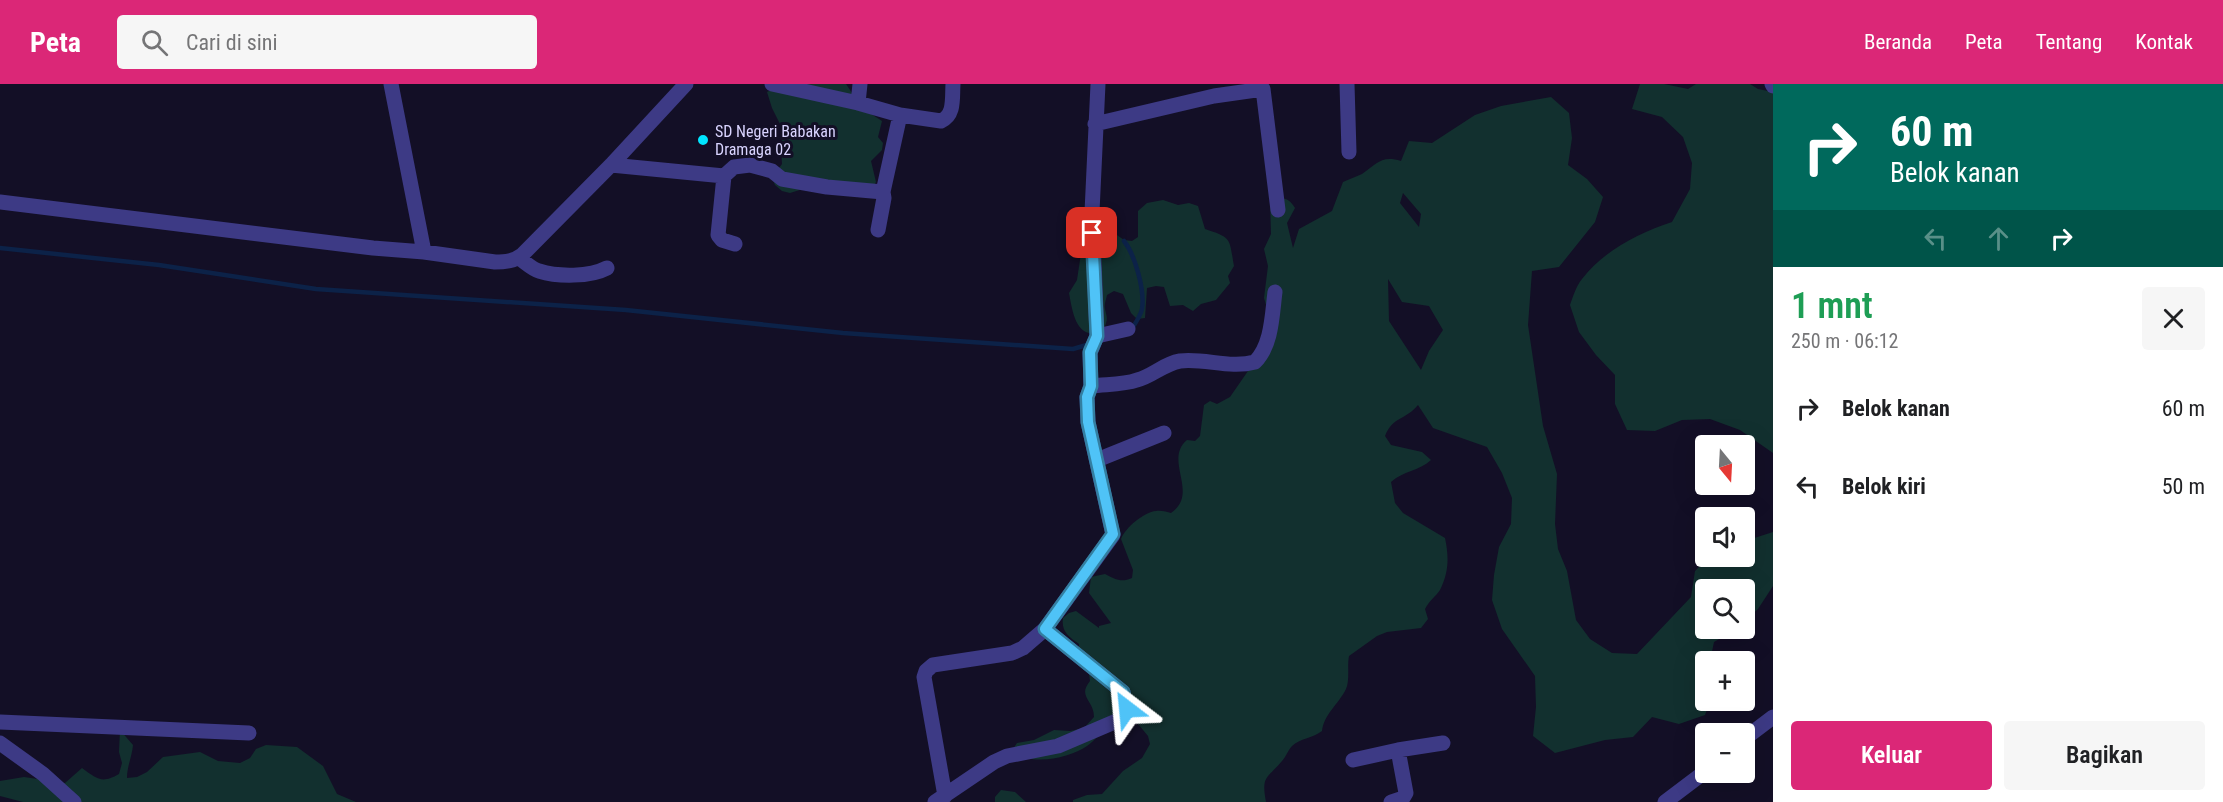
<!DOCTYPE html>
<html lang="id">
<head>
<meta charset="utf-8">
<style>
	body { margin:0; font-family:"Roboto Condensed",sans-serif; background:#f6f6f6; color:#202124; height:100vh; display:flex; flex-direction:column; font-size:22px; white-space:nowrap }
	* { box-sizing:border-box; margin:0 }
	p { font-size:20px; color:#757577 }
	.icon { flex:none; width:33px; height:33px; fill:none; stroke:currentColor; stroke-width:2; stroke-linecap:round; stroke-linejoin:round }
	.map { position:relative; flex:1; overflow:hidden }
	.side { display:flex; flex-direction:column; background:#fff; width:450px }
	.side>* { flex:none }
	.guide { background:#00695c; color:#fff; overflow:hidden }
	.needle { width:39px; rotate:162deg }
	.controls { position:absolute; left:1695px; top:351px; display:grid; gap:12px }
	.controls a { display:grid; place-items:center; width:60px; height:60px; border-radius:6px; background:#fff; box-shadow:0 6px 24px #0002; font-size:30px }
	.pin { position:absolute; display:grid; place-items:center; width:51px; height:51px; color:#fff; margin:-26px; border-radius:12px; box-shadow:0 3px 9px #0006 }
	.me { position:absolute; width:66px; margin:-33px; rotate:331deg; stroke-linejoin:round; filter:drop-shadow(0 0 4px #0008) }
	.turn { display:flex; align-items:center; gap:21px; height:126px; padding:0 18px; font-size:27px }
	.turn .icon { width:78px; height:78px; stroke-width:2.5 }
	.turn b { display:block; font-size:42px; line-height:51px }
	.lanes { display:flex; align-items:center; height:57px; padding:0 18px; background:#0003; justify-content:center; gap:30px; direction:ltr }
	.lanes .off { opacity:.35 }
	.round { display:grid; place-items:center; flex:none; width:63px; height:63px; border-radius:6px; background:#f6f6f6 }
	.headline { display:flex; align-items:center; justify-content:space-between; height:102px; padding:0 18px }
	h1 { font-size:36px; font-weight:600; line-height:45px; color:#1e9e55 }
	.button { display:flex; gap:12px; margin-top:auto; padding:12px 18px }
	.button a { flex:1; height:69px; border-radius:6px; background:#db2777; color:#fff; font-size:24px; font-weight:600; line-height:69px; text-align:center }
	.button a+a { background:#f6f6f6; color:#202124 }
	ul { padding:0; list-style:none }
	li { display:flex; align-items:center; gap:18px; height:78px; padding:0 18px }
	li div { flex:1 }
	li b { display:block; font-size:22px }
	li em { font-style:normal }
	header { display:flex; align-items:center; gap:36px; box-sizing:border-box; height:84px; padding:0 30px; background:#db2777; color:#fff }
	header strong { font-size:28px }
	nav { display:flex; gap:33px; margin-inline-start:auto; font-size:21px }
	.search { width:420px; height:54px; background:#f6f6f6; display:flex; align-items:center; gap:15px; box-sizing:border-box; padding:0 21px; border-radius:6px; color:#757577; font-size:22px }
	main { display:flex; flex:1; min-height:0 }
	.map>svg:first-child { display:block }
	.green { fill:#12302f; fill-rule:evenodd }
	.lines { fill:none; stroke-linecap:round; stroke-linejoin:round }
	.stream { stroke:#0c2248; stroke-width:4.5 }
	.minor { stroke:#3d3a85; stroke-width:15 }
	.route-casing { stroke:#337fa1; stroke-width:15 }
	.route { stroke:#4fc3f7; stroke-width:10 }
	.poi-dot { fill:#00e5ff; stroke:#130f26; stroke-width:2 }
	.labels { text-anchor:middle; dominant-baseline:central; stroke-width:6; stroke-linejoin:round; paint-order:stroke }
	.poi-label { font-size:16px; fill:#d9d4ff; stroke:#130f26; text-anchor:start }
</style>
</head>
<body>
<header>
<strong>Peta</strong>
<div class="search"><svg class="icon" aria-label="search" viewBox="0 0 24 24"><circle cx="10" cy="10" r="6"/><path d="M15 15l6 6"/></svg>Cari di sini</div>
<nav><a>Beranda</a><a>Peta</a><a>Tentang</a><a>Kontak</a></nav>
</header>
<main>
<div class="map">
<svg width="1773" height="718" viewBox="0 0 1773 718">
	<rect width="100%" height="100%" fill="#130f26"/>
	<path class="green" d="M783 0H846L862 24 882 37 878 53 883 59 882 66 871 77 876 98 872 105 806 104 790 109 782 107 775 101 772 94 782 80 781 61 783 46 772 24 767 8Z
		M1640 0H1664L1688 5 1696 0H1750L1758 5 1773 8V369L1740 346 1710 335 1682 336 1655 347 1627 346 1615 320V291L1596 271 1579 248 1570 221C1573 213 1576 202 1582 195 1603 167 1639 149 1672 138L1690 105 1692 79 1683 53 1662 33 1632 25Z
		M1551 13 1569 29 1572 54 1568 81 1587 95 1603 113 1595 138 1559 183 1532 187 1528 241 1543 342 1557 390 1555 440 1558 465 1567 487 1576 536 1590 555 1612 569 1637 570 1691 513 1695 487 1709 473 1744 472 1745 457 1773 448V502L1758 525 1745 537 1744 506H1706V544L1736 545 1714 558 1710 577 1706 578V616L1710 617 1705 631 1679 640 1652 633 1633 653 1605 656 1555 669 1533 652 1536 623 1535 592 1502 545 1492 516 1494 491 1499 463 1511 440 1512 414 1502 389 1487 363 1433 344 1418 321C1406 336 1393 332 1385 352L1391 361 1422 368 1431 376C1419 387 1403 387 1391 398L1395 419 1403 429 1445 454C1449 473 1449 488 1440 506 1436 512 1429 517 1425 525L1428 535 1421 544 1387 548 1377 552 1349 572C1347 582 1350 596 1346 605 1338 621 1324 630 1322 647 1313 654 1301 654 1292 662 1288 666 1286 673 1282 677 1267 695 1261 691 1266 718H1073V716L1087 711 1102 710 1123 687 1142 674 1150 660 1148 652 1134 635C1108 631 1104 650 1087 662 1069 674 1028 684 1013 665L1017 659 1034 656 1054 646 1070 647 1084 644 1094 633C1094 616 1077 613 1090 597L1089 589 1079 576V560C1069 553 1061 548 1063 534L1069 529 1076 527 1099 544V542L1111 539 1089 509 1091 493 1105 490C1115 495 1121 499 1132 494L1133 486 1121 455C1125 444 1144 428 1156 427 1161 426 1167 428 1171 429 1200 409 1163 376 1187 356L1195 357 1200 352 1204 321 1210 317 1217 320 1230 313 1266 261 1271 238 1264 214 1268 182 1264 165 1271 150 1270 116C1282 114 1288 112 1295 124L1287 139 1293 164 1299 145 1332 127 1343 98C1349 95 1356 93 1362 90 1377 80 1381 71 1401 77L1409 57 1432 59 1475 31 1501 22ZM1403 109 1421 130 1419 143 1400 119ZM1388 195 1402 218 1429 222 1443 246 1429 267 1421 286 1389 237Z
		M1163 116 1178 121 1189 119 1198 122 1205 145C1233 154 1229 155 1234 182L1228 192 1230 199 1216 216 1201 220 1193 227 1183 221 1170 222 1164 203 1156 202 1147 204 1145 234 1137 235 1131 229 1123 210 1114 207 1107 211C1106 216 1104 220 1105 225 1106 230 1108 234 1106 239 1105 244 1101 248 1096 249 1075 253 1072 224 1069 209L1077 196 1083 156 1088 151 1110 146 1124 156 1132 157 1138 153V127L1147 119Z
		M120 646 133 661C132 673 127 682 127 694L137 693 147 688 163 673 200 668 218 677 240 679 250 674 256 665 266 661 297 663 323 682 337 710 356 718H23L0 712V697L24 693 65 699 82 684C97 695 102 700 119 690L122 679 119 668Z
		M1001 706 1015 708 1026 718H995V713Z"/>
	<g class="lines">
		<path class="stream" d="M1124 157C1135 171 1145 206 1142 225 1141 231 1135 240 1131 246
			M0 164 159 181 316 205 626 226 843 249 1073 265 1090 260"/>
		<path class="minor" d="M391 0 424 168
			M772 0 858 19 900 31 883 108 884 114 878 146
			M1347 0 1349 68
			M1772 0 1773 2
			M858 19 860 0
			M900 31 941 37C955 31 952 14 953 0
			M1095 40 1214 12 1263 5 1278 126
			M611 81 724 92 734 83 750 81 772 87 782 95 827 103 883 108
			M724 92 718 151 722 156 735 160
			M0 118 373 164 424 168 495 178C506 178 514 177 522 171L611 81 686 0
			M519 174C525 178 532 185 539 187 558 193 590 193 607 184
			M1097 252 1128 245
			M1091 302C1106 300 1123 301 1137 296 1153 292 1163 280 1180 277 1205 274 1230 285 1255 278 1272 261 1272 231 1275 208
			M1097 376 1164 349
			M0 638 249 649
			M1744 655 1773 633
			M0 659 43 690 74 718
			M1353 676 1398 666 1443 659
			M945 712 924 593 926 587 933 581 1012 569 1023 564 1045 545 1113 451 1088 338 1087 313 1091 302 1090 269 1097 252 1092 128 1098 0
			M935 718 994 678 1007 672 1058 662 1126 633 1127 625 1123 608 1045 545
			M1391 718 1403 714 1406 709 1398 666
			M1665 718 1706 687"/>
	</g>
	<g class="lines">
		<g class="route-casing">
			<path id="route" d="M1092 149 1097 252 1090 268 1091 302 1087 313 1088 338 1113 450 1045 545 1123 608 1127 625"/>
		</g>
		<use href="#route" class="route"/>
	</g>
	<circle class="poi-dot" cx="703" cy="56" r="6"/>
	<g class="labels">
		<g class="poi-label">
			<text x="715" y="47">SD Negeri Babakan<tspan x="715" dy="18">Dramaga 02</tspan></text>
		</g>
	</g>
</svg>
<div class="controls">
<a><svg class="needle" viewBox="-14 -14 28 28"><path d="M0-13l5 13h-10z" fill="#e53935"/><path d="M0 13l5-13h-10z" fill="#757577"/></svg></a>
<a><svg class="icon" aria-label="sound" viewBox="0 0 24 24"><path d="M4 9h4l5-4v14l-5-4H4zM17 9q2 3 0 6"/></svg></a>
<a><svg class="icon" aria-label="search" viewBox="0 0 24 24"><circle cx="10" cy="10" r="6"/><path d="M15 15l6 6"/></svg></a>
<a>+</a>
<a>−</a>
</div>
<div class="pin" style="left:1092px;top:149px;background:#d93025"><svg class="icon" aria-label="arrive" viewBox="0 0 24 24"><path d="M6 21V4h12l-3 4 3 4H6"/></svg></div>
<svg class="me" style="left:1127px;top:625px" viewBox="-20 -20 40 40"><path d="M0-17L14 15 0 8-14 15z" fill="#4fc3f7" stroke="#fff" stroke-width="4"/></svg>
</div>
<section class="side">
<div class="guide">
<div class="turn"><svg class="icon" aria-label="right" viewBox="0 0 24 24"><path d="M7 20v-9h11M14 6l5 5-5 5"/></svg><div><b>60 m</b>Belok kanan</div></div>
<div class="lanes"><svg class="icon off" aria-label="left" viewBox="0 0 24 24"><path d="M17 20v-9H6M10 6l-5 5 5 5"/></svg><svg class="icon off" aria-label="ahead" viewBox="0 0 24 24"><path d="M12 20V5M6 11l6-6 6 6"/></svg><svg class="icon" aria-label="right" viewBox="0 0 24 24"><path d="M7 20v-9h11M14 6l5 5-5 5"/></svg></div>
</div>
<div class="headline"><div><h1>1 mnt</h1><p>250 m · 06:12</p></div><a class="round"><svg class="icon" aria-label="close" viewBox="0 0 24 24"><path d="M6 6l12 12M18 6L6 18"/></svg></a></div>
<ul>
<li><svg class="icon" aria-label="right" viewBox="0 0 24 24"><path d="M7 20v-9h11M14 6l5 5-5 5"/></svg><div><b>Belok kanan</b></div><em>60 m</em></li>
<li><svg class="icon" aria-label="left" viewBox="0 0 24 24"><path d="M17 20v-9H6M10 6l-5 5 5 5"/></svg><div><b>Belok kiri</b></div><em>50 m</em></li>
</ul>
<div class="button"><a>Keluar</a><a>Bagikan</a></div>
</section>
</main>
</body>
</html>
